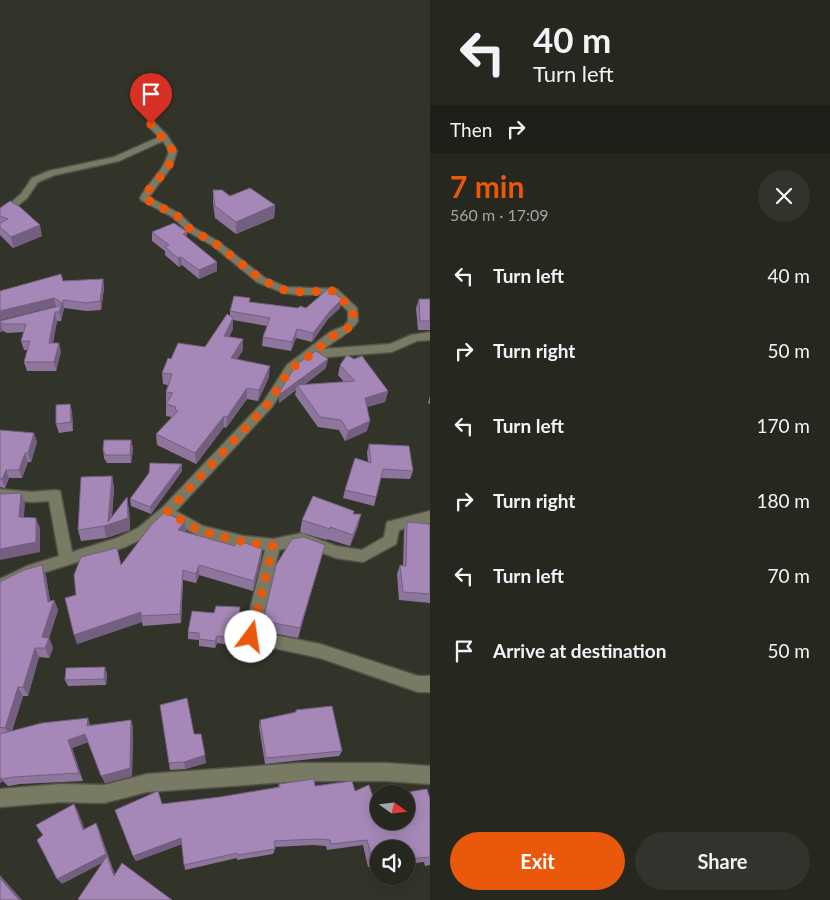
<!DOCTYPE html>
<html lang="en">
<head>
<meta charset="utf-8">
<style>
	body { margin:0; font-family:Lato,sans-serif; background:#32332c; color:#f1f3f6; height:100vh; display:flex; flex-direction:column; font-size:19px; white-space:nowrap }
	* { box-sizing:border-box; margin:0 }
	p { font-size:16px; color:#a4a5a4 }
	.icon { flex:none; width:28px; height:28px; fill:none; stroke:currentColor; stroke-width:2; stroke-linecap:round; stroke-linejoin:round }
	.map { position:relative; flex:1; overflow:hidden }
	.sheet { display:flex; flex-direction:column; background:#26271f; width:400px }
	.sheet>* { flex:none }
	.top-card { background:#26271f; color:#f1f3f6; overflow:hidden }
	.needle { width:32px; rotate:105deg }
	.fabs { position:absolute; left:370px; top:785px; display:grid; gap:10px }
	.fabs a { display:grid; place-items:center; width:45px; height:45px; border-radius:50%; background:#26271f; box-shadow:0 2px 12px #0003,0 0 0 1px #42443d; font-size:25px }
	.pin { position:absolute; display:grid; place-items:center; width:42px; height:42px; color:#fff; margin:-51px -21px; border-radius:50% 50% 50% 0; rotate:-45deg; box-shadow:0 0 5px #0007 }
	.pin .icon { rotate:45deg }
	.me { position:absolute; width:55px; margin:-28px; rotate:14deg; stroke-linejoin:round; filter:drop-shadow(0 0 4px #0008) }
	.turn { display:flex; align-items:center; gap:18px; height:105px; padding:0 20px; font-size:22px }
	.turn .icon { width:65px; height:65px; stroke-width:2.5 }
	.turn b { display:block; font-size:35px; line-height:42px }
	.then { display:flex; align-items:center; height:48px; padding:0 20px; background:#0003; gap:10px; font-size:19px }
	.round { display:grid; place-items:center; flex:none; width:52px; height:52px; border-radius:26px; background:#32332c }
	.overview { display:flex; align-items:center; justify-content:space-between; height:85px; padding:0 20px }
	h1 { font-size:30px; font-weight:700; line-height:38px; color:#ea580c }
	.action { display:flex; gap:10px; margin-top:auto; padding:10px 20px }
	.action a { flex:1; height:58px; border-radius:30px; background:#ea580c; color:#fff; font-size:20px; font-weight:700; line-height:58px; text-align:center }
	.action a+a { background:#32332c; color:#f1f3f6 }
	ul { padding:0; list-style:none }
	li { display:flex; align-items:center; gap:15px; height:75px; padding:0 20px }
	li div { flex:1 }
	li b { display:block; font-size:19px }
	li em { font-style:normal }
	main { display:flex; flex:1; min-height:0 }
	.map>svg:first-child { display:block }
	.lines { fill:none; stroke-linecap:round; stroke-linejoin:round }
	.minor-casing { stroke:#515248; stroke-width:3 }
	.minor { fill:#787a63; fill-rule:evenodd }
	.wall { fill:#8e759d }
	.shaded-wall { fill:#745f80 }
	.building { fill:#a588b7; stroke:#745f80 }
	.route { stroke:#ea580c; stroke-width:9; stroke-dasharray:0 16.2 }
</style>
</head>
<body>
<main>
<div class="map">
<svg width="430" height="900" viewBox="0 0 430 900">
	<rect width="100%" height="100%" fill="#333429"/>
	<g class="lines">
		<g class="minor-casing">
			<path id="minor" d="M148 122H154L167 135 177 151 172 166 149 197 180 214 193 227 219 242 265 278 286 287 337 289 357 308 358 321C350 334 335 340 324 349L390 344 411 335 430 332V340L417 341 392 352 314 358 295 371 272 407 176 511 203 526 244 536 273 539 302 533 336 546 362 550 384 537 387 522 430 511V523L399 530 396 544 363 562 336 558 302 545 279 550 260 632 320 644 418 676H430V692H418L320 658 246 642 243 637 265 550 244 548 200 537 168 519 148 536 125 547 36 575 0 592V579L27 566 59 556 49 501 32 502 0 499V489L32 492 55 490 60 491 72 552 117 538 138 528 162 508 264 401 287 365 330 332 344 326 348 321V311L330 294 301 295 284 293 257 282 213 246 187 231 174 218 141 200 140 198C149 181 164 171 169 151L163 141 119 161 55 175 38 182 27 198 0 220V212L21 194 32 178 49 171 114 157 159 137 148 126Z
				M300 763H385L430 766V784L385 781H300L147 792 104 803 61 802 0 807V789L61 784 104 785 147 774Z"/>
		</g>
		<use href="#minor" class="minor"/>
	</g>
	<path class="wall" d="M213 190 230 196 275 205 274 218 236 234 215 218 213 203Z
		M0 208 42 236 13 248 0 235Z
		M152 232H187V238L217 271 199 279 182 265 179 267 165 255V251L152 241Z
		M103 279 104 288 101 310 87 311 64 308 61 321H57L53 343 61 351 56 371H27L24 362 28 350H24L21 341 23 332 7 333 3 331 0 332V321L56 307V306L0 320 63 281Z
		M419 299H430V330H418L416 308Z
		M250 302 298 308H340L328 319 312 342 296 338 291 351 262 346 263 337 267 326 233 320V329L229 337 243 339V350L237 359 269 377 258 401 247 399 226 428 224 427 196 464 157 445 156 434 172 417 166 416V392L168 385 163 384 162 373 171 359 205 347 230 316V311Z
		M340 365 388 391 385 402 367 407V431L345 441 339 430 318 427 295 395 296 390 279 403 280 391 326 368 304 385 344 382 338 375Z
		M430 396V404L428 403Z
		M70 404 72 412 73 431 59 433 56 424Z
		M0 430 37 442 31 462H28L22 478H9L5 488 0 487Z
		M131 440 133 449 131 463H107L104 458 103 449Z
		M369 444 413 471 410 479 381 478 374 506 343 498 345 490 368 462 367 452Z
		M182 464V471L151 514 131 506 130 499Z
		M112 476 114 488 112 517 129 509 130 530 106 538 81 541 78 530Z
		M353 514H361L358 526 350 546 327 539V540L300 532 302 520Z
		M185 521V532L235 546 262 549 261 559 253 591 199 575 196 583 183 580 181 623 143 626 142 622 77 644 76 595 121 565Z
		M407 522 430 524V603L399 600 397 574 400 565 403 566 404 531Z
		M322 555 298 638 262 631 263 621Z
		M42 565 46 576 50 601 54 600 58 610 49 638 53 648 49 658 39 657 28 696H23L12 731 90 725 131 720 133 728 132 776 105 783 88 742 72 748 83 781 20 784 8 786 3 781 0 783V582Z
		M240 607 236 646 217 643 215 648 199 646V640L188 639V632L214 613Z
		M107 674 106 685 68 686 65 680Z
		M160 705 194 734 206 763 185 769 170 770Z
		M296 710 342 751 339 756 265 764 259 726 260 720 295 713Z
		M279 784 315 786 355 791 373 797 430 799V865L425 866 424 862 406 864V849H379V866L368 867 363 845 327 850 326 846 312 845 275 847V849L273 854 237 860V858L185 870 182 844 136 861 133 856 162 804 220 797 278 787Z"/>
	<path class="shaded-wall" d="M275 205 274 218 236 234V222Z
		M40 225 42 236 13 248 11 237Z
		M187 232V241L183 234Z
		M181 257 182 265 179 267 178 258Z
		M217 262V271L199 279V270Z
		M103 279 104 288 101 310 100 301Z
		M54 298 56 306 0 320V311Z
		M342 299 340 308 328 319 312 342 313 333 330 311Z
		M63 300 64 308 61 321 59 312Z
		M55 312 57 321 51 351 49 343Z
		M233 318V329L224 347V336Z
		M0 322 3 331 0 332Z
		M297 329 296 338 291 351 292 342Z
		M243 339V350L231 369V358Z
		M59 343 61 351 56 371 54 362Z
		M328 359 326 368 299 388 297 385 296 390 279 403 280 394Z
		M270 366 269 377 258 401 259 390Z
		M247 388V399L226 428 227 417Z
		M388 391 385 402 363 408 365 398Z
		M70 404 72 412 73 431 71 422Z
		M224 416V427L196 464 195 453Z
		M370 421 367 431 345 441 348 431Z
		M34 433 37 442 31 462 28 453Z
		M131 440 133 449 131 463 130 455Z
		M25 453 28 462 22 478 19 470Z
		M182 464V471L151 514 150 507Z
		M6 470 9 478 5 488 2 479Z
		M112 476 114 488 111 524 127 497 129 509 130 530 106 538 104 526 108 522Z
		M21 493 25 504 23 527 19 517Z
		M361 514 358 526 350 546 353 535Z
		M36 518 40 528V552L0 560V549Z
		M185 521 186 531 179 540 178 530Z
		M325 545 322 555 298 638 300 628Z
		M262 549 261 559 253 591 254 581Z
		M42 565 46 576 51 609 54 600 58 610 49 638 53 648 49 658 45 648 42 637 48 602Z
		M199 565V575L196 583V574Z
		M183 570V580L181 623 180 614Z
		M141 612 142 622 77 644 74 635Z
		M217 636V643L215 648V641Z
		M35 648 39 657 28 696 23 687Z
		M105 667 107 674 106 685 104 679Z
		M18 687 23 696 10 736 5 728Z
		M88 718 91 727 87 726Z
		M131 720 133 728 132 776 105 783 101 776Z
		M85 734 89 742 72 748 83 781 79 773 68 740Z
		M205 755 206 763 185 769 184 762Z
		M0 776 3 781 0 783Z
		M74 804 78 811 87 836 83 830Z
		M96 823 99 829 117 880 114 876 108 860 62 884 57 879Z
		M181 838 182 844 136 861 133 856Z
		M0 875 22 900H19L0 878Z"/>
	<path class="building" d="M250 188 275 205 236 222 215 206 213 190H222L230 196Z
		M10 201 20 207 40 225 11 237 0 227V223L8 219 0 216V208Z
		M174 223 187 232 183 234 217 262 199 270 181 257 178 258 165 247 169 245 152 232Z
		M61 274 63 281 103 279 100 301 86 303 63 300 59 312H55L49 343H59L54 362H24L30 341H21L26 324H4L0 322V321L59 306 61 302 54 298 0 311V291Z
		M328 289 342 299 330 311 313 333 297 329 292 342 263 337 270 318 230 311 234 296 250 298 249 302 298 308 300 306 306 308Z
		M419 299H430V321H420Z
		M227 314 233 318 224 336 243 339 231 358 270 366 259 390 247 388 227 417 224 416 195 453 156 434 178 411 175 410 176 407 166 404 173 393 166 392 172 374 162 373 168 358 171 359 178 343 205 347Z
		M316 351 328 359 280 394V391L297 364Z
		M347 355 354 359 362 356 388 391 365 398 370 421 348 431 341 420 320 417 297 385 355 381 340 365Z
		M70 404 71 422 56 424V405Z
		M0 430 34 433 28 453H25L19 470H6L2 479H0Z
		M104 440H131L130 455H105L103 449Z
		M369 444 409 446 413 471 383 469 376 497 345 490 355 458 371 463Z
		M150 463 182 464 150 507 130 499 149 473Z
		M112 476 108 522 127 497 128 518 104 526 78 530 81 477Z
		M21 493 19 517 36 518V542L0 549V494Z
		M313 496 354 511 353 514H361L353 535 330 527V529L302 520Z
		M164 513 185 521 178 530 235 546 237 540 262 549 254 581 199 565 196 574 183 570 180 614 141 616V612L74 635 65 598 76 595 74 575 81 557 117 548 121 565 152 524Z
		M407 522 430 524V594L403 592 400 565 406 566Z
		M304 537 325 545 300 628 263 621 276 565 292 539Z
		M42 565 48 602 54 600 42 637 49 638 45 648H35L23 687H18L5 728 0 727V582L24 570Z
		M216 606 240 607 237 639 217 636 215 641 199 639V633L188 632 192 611 214 613Z
		M105 667 104 679 65 680 66 668Z
		M187 698 194 734H201L205 755 184 762 169 763 160 705Z
		M332 706 342 751 266 758 260 720 296 712V710Z
		M88 718 87 726 131 720 130 768 101 776 85 734 68 740 79 773 14 777 2 779 0 777V734L42 723Z
		M314 779 315 786 352 781 355 791 369 785 373 797 379 796V821H406V794H395L427 789 430 799V857L406 859V849H379V861L373 862 367 840 331 844 330 840 315 839 274 841 275 849 238 855 237 853 184 865 181 838 133 856 115 810 158 791 162 804 220 797 280 787 279 784Z
		M74 804 83 830 96 823 106 854 57 879 37 840 43 835 36 825Z
		M107 856 114 876 122 863 172 900H79L78 899Z
		M0 878 19 900H0Z"/>
	<g class="lines">
		<path class="route" d="M151 124 173 151C169 177 154 177 144 198L177 216 190 229 216 244 262 280 284 290 301 292 333 291 353 310V321L348 328 334 335 302 362 291 368 268 404 167 512 200 531 244 542 273 546 251 637"/>
	</g>
</svg>
<div class="fabs">
<a><svg class="needle" viewBox="-14 -14 28 28"><path d="M0-13l5 13h-10z" fill="#e53935"/><path d="M0 13l5-13h-10z" fill="#a4a5a4"/></svg></a>
<a><svg class="icon" aria-label="sound" viewBox="0 0 24 24"><path d="M4 9h4l5-4v14l-5-4H4zM17 9q2 3 0 6"/></svg></a>
</div>
<div class="pin" style="left:151px;top:124px;background:#d93025"><svg class="icon" aria-label="arrive" viewBox="0 0 24 24"><path d="M6 21V4h12l-3 4 3 4H6"/></svg></div>
<svg class="me" style="left:251px;top:637px" viewBox="-20 -20 40 40"><circle r="19" fill="#fff"/><path d="M0-13L10 11 0 6-10 11z" fill="#ea580c"/></svg>
</div>
<section class="sheet">
<div class="top-card">
<div class="turn"><svg class="icon" aria-label="left" viewBox="0 0 24 24"><path d="M17 20v-9H6M10 6l-5 5 5 5"/></svg><div><b>40 m</b>Turn left</div></div>
<div class="then">Then<svg class="icon" aria-label="right" viewBox="0 0 24 24"><path d="M7 20v-9h11M14 6l5 5-5 5"/></svg></div>
</div>
<div class="overview"><div><h1>7 min</h1><p>560 m · 17:09</p></div><a class="round"><svg class="icon" aria-label="close" viewBox="0 0 24 24"><path d="M6 6l12 12M18 6L6 18"/></svg></a></div>
<ul>
<li><svg class="icon" aria-label="left" viewBox="0 0 24 24"><path d="M17 20v-9H6M10 6l-5 5 5 5"/></svg><div><b>Turn left</b></div><em>40 m</em></li>
<li><svg class="icon" aria-label="right" viewBox="0 0 24 24"><path d="M7 20v-9h11M14 6l5 5-5 5"/></svg><div><b>Turn right</b></div><em>50 m</em></li>
<li><svg class="icon" aria-label="left" viewBox="0 0 24 24"><path d="M17 20v-9H6M10 6l-5 5 5 5"/></svg><div><b>Turn left</b></div><em>170 m</em></li>
<li><svg class="icon" aria-label="right" viewBox="0 0 24 24"><path d="M7 20v-9h11M14 6l5 5-5 5"/></svg><div><b>Turn right</b></div><em>180 m</em></li>
<li><svg class="icon" aria-label="left" viewBox="0 0 24 24"><path d="M17 20v-9H6M10 6l-5 5 5 5"/></svg><div><b>Turn left</b></div><em>70 m</em></li>
<li><svg class="icon" aria-label="arrive" viewBox="0 0 24 24"><path d="M6 21V4h12l-3 4 3 4H6"/></svg><div><b>Arrive at destination</b></div><em>50 m</em></li>
</ul>
<div class="action"><a>Exit</a><a>Share</a></div>
</section>
</main>
</body>
</html>
